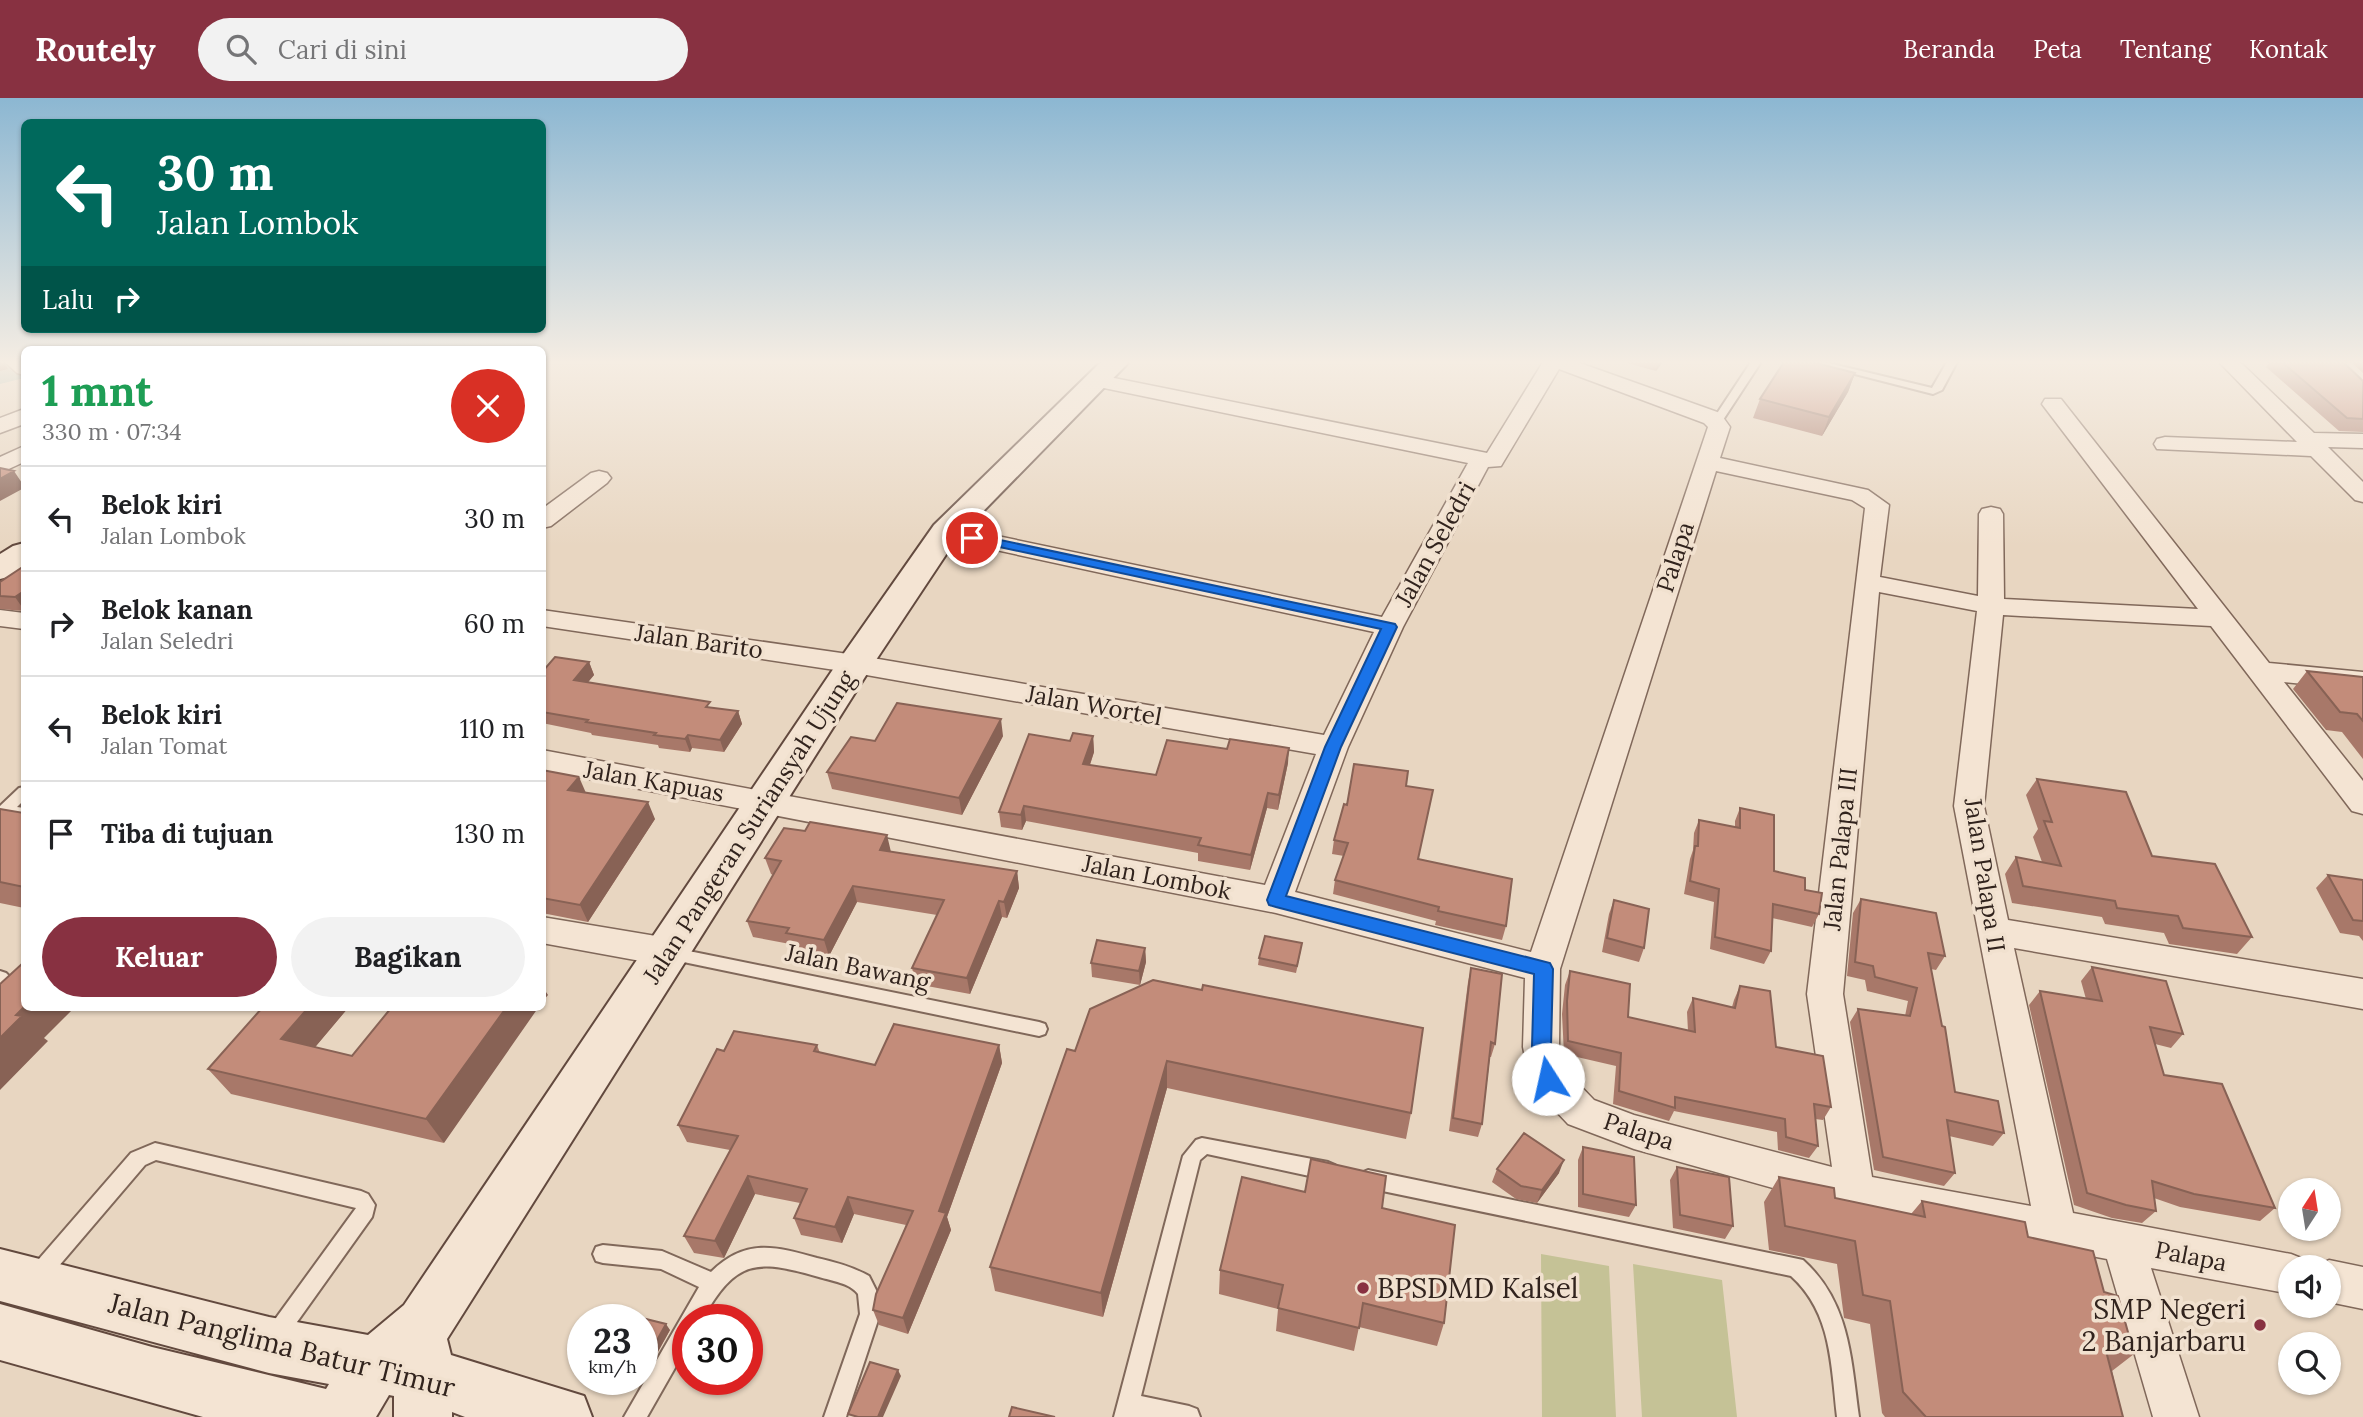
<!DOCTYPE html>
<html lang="id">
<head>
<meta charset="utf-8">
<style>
	body { margin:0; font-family:Lora,serif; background:#f2f2f2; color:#202124; height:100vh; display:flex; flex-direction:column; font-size:26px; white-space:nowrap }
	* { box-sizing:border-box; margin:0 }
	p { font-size:23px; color:#757577 }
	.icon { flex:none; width:38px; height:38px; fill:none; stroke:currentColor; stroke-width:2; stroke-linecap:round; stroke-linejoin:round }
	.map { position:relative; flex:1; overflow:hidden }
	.drawer { position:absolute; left:21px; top:248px; width:525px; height:665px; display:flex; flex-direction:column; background:#fff; border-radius:10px; box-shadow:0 2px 5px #0004 }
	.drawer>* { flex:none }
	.banner { position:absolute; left:21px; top:21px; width:525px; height:214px; border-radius:10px; box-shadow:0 2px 5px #0004; background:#00695c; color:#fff; overflow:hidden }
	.needle { width:46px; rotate:12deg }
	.tools { position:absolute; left:2278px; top:1080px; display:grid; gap:14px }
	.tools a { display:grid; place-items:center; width:63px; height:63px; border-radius:50%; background:#fff; box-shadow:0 2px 5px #0004; font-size:35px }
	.speed { position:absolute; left:567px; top:1206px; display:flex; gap:14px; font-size:35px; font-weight:700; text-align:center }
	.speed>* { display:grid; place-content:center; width:91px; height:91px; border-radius:50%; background:#fff; box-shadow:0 2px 5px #0004; line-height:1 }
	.speed small { font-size:18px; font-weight:400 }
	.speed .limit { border:10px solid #d22; background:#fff; color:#111 }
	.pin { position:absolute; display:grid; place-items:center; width:60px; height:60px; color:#fff; margin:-30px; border:4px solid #fff; border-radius:50%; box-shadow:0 2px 7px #0007 }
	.me { position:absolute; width:77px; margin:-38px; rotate:350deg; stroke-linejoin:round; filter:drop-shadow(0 0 5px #0008) }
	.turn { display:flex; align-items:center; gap:24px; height:147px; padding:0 21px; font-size:32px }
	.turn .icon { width:91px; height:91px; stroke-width:2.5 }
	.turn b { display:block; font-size:49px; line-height:60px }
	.then { display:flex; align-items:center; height:66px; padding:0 21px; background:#0003; gap:14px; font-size:26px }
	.round { display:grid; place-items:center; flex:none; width:74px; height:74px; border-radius:37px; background:#f2f2f2 }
	.summary { display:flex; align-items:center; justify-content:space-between; height:119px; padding:0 21px }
	h1 { font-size:42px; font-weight:700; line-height:52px; color:#1e9e55 }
	.action { display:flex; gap:14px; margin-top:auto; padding:14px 21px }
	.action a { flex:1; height:80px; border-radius:42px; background:#883141; color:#fff; font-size:28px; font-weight:700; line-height:80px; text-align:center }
	.action a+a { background:#f2f2f2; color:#202124 }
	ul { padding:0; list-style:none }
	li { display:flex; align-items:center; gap:21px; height:105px; padding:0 21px; border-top:2px solid #e0e0e0 }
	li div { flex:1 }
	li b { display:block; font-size:26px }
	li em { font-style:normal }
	header { display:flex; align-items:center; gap:42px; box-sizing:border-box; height:98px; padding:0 35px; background:#883141; color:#fff }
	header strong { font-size:33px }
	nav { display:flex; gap:38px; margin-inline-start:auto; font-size:24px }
	.search { width:490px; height:63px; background:#f2f2f2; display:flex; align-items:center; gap:18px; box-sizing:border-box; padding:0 24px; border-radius:38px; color:#757577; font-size:26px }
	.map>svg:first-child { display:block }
	.green { fill:#c5c296 }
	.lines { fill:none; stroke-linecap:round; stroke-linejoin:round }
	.river { fill:#a3bbb0; fill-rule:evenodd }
	.lane-casing { stroke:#80685a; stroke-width:4 }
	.street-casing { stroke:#80685a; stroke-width:3 }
	.secondary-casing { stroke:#62493e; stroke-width:4 }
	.lane { fill:#f4e4d3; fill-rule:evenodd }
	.street { fill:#f4e4d3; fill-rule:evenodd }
	.secondary { fill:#f4e4d3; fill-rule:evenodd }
	.wall { fill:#a87869 }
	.shaded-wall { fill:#886255 }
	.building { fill:#c38c7a; stroke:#886255; stroke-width:2 }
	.route { fill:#1a73e8; stroke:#114b97; stroke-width:2 }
	.poi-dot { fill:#883141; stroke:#f1e1cf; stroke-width:2.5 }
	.labels { text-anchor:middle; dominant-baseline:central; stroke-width:7; stroke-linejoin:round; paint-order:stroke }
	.street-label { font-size:24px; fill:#31231d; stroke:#f1e1cf }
	.near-poi-label { font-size:28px; fill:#31231d; stroke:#f1e1cf; text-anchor:start }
	.near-street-label { font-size:28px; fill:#31231d; stroke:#f1e1cf }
</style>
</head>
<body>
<header>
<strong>Routely</strong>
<div class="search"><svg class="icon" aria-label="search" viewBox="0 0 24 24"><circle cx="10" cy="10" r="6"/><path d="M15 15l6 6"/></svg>Cari di sini</div>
<nav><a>Beranda</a><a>Peta</a><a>Tentang</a><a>Kontak</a></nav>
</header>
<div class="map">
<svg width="2363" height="1319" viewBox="0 0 2363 1319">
	<rect width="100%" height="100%" fill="#e8d6c1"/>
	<path class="green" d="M1541 1156 1609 1168 1616 1319H1542Z
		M1633 1166 1722 1182 1737 1319H1642Z"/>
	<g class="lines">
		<path class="river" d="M9 264H24V280L0 286V266Z"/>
		<g class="lane-casing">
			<path id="lane" d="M1751 264H1761L1721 325H1713L1712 323Z
				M1808 264H1824L1932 290 1947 264H1957L1942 292 1933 296Z
				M24 689V702L17 709 24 710V720L0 718V708L19 690Z
				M669 849 1039 924 1045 926 1047 931 1045 936 1039 938 669 861 663 860 661 855 663 850Z
				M0 873 6 875 24 893V907L0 924V907L10 900 0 890Z
				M1202 1040 1328 1064 1335 1067 1337 1073 1335 1079 1328 1082 1207 1056 1200 1062 1141 1298 1189 1308 1197 1311 1200 1319H1114L1183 1058 1196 1042Z
				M155 1045 361 1093 368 1096 375 1107 372 1119 282 1245 275 1248 268 1245 265 1238 268 1231 356 1110 156 1062 145 1067 46 1183 39 1186 32 1183 29 1176 32 1169 131 1055Z
				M1368 1072 1803 1162C1850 1204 1851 1261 1859 1319H1837C1831 1267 1832 1215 1791 1178L1368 1090 1361 1087 1359 1081 1361 1075Z
				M603 1147 662 1153 711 1174C745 1140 775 1148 817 1160 835 1164 853 1169 869 1178L878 1196 880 1216 846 1319H824L860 1216 858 1196C850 1185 832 1183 819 1179 756 1161 736 1161 702 1222H688V1247L647 1319H624L699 1189 661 1171 603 1165 596 1163 593 1156 596 1149Z"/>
		</g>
		<g class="street-casing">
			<path id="street" d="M5 264H24V277L17 275Z
				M1543 264H1577L1720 315 1730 329 1720 360 1868 392 1889 407 1880 479 1978 498 1979 416 1982 411 1991 409 2000 411 2003 416 2004 501 2198 511 2042 306 2045 301H2061L2269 565 2363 574V592L2284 584 2363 683V716L2352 713 2211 528 2003 517 1984 708 2008 822 2363 881V911L2014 850 2073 1115 2291 1156 2306 1162 2309 1169H2291V1196L2151 1170 2199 1319H2153L2107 1161 1855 1113 1634 1051 1568 1026 1535 991 1529 980 1523 949 1525 880 1276 815 542 672V652L1265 787 1316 656 855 575 542 528V512L855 557 1324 637 1374 534 945 441 936 439 933 434 936 429 945 427 1382 519 1468 365 1099 289 1092 287 1089 283 1092 279 1099 277 1487 355ZM1559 271 1704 325 1708 329 1531 854 1295 794 1348 649 1403 529 1488 369 1501 368ZM1716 373 1852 402 1865 410 1807 896 1832 1069 1634 1017 1594 1002 1565 972 1559 949 1560 871ZM1879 494 1977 513 1954 708 2031 1108 1872 1079 1843 896Z
				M2219 264H2240L2314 335 2363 336V350L2328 349 2363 384V404L2355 402 2311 358 2157 351 2154 346 2157 341 2165 339 2297 344Z
				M24 311V326L0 335V320Z
				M24 348V364L0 375V359Z
				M599 373 607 375 611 380 607 385 551 428 542 430V411L591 375Z
				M0 512 24 515V531L0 528Z
				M542 819 668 840 680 844 685 854 680 864 668 868 542 845Z
				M2329 1162 2363 1169V1211L2329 1204V1169H2314Z"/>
		</g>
		<g class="secondary-casing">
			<path id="secondary" d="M1101 264H1129L957 440 870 571 447 1241 451 1257 584 1298 592 1319H465L452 1314V1319H394V1298L389 1297 376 1319H203L0 1262V1206L152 1249 326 1291 329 1286 269 1275 0 1203V1151L269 1219 368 1237 404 1207 842 558 934 427Z
				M24 445V469L12 478 0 481V456L13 448Z"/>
		</g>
		<use href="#lane" class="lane"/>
		<use href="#street" class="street"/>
		<use href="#secondary" class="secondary"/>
	</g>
	<path class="wall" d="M1627 264H1663L1656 273 1627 265Z
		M2268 264H2363V275L2352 265H2344L2363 283V334L2339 333 2266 269 2269 265Z
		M1855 275 1848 294 1822 338 1753 320 1760 301Z
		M24 468V513L0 511V484Z
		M589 564 594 577 588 584 713 610 738 613 742 626 724 654 692 650 690 654 659 650 658 647 592 637 591 635 542 625V574Z
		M2307 573 2363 579V661L2342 634 2326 632 2293 591Z
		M1003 638 962 717 832 691 827 674 875 643Z
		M1093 638 1094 654 1090 667 1156 677 1288 665 1278 712 1267 710 1250 772 1198 763V755L1026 723 1022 732 1001 729 999 714 1070 643Z
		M542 672 586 695 655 721 588 824 542 815Z
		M2037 681 2152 758 2252 839 2237 856 2169 846 2164 835 2105 826 2102 819 2012 805 2005 776 2016 759 2042 764 2033 739 2038 731 2026 697Z
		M1406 688 1418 762 1506 828 1502 842 1435 827 1436 823 1333 796 1335 782 1344 758 1332 756 1334 742 1347 707Z
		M1740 710 1774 773 1805 792 1819 816 1812 829 1772 820 1771 853 1764 866 1710 851 1714 804 1684 796 1690 761 1693 752 1694 735 1699 722 1735 729V723Z
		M0 711 24 715V810L0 805Z
		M891 754 1017 773 1019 790 1007 820 1002 819 970 896 916 886 912 870 937 817 857 804 829 858 791 851 790 846 753 839 747 823 773 777 771 776 765 760Z
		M2328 777 2363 782V843L2359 838 2340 835 2316 790Z
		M1861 801 1945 858 1936 872 1931 871 1955 994 2004 1035 1993 1048 1949 1038 1955 1075 1944 1088 1874 1072 1850 924 1858 911 1905 918 1908 903 1867 893 1865 882 1847 878 1853 815Z
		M1614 802 1644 850 1639 864 1602 854 1609 816Z
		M1145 850 1146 864 1140 887 1092 879 1091 865Z
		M1301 852 1296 875 1258 867 1259 860Z
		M2092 869 2183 936 2171 950 2155 946 2164 977 2275 1110 2260 1123 2180 1109 2154 1100 2156 1113 2142 1125 2112 1120 2074 1107 2029 907 2040 893 2086 901 2081 883Z
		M1471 870 1495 946 1491 959H1490L1482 1026 1478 1039 1449 1033 1468 884Z
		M1570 873 1628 919 1688 933 1687 914 1693 900 1732 909 1734 902 1740 888 1776 949 1831 1009 1823 1022 1815 1021 1818 1048 1809 1060 1778 1052 1777 1034 1674 1013 1669 1023 1613 1006 1616 968 1564 956 1562 916 1565 887Z
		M262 910H348L315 949 352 958 391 910 444 1045 231 996 208 971Z
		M1090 911 1411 1015 1406 1041 1167 990 1103 1219 995 1193 990 1169 1075 953Z
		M817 947 820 955 875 967 999 947 1002 965 947 1119 951 1132 908 1236 879 1227 873 1212 906 1127 854 1116 842 1145 801 1137 794 1120 800 1105 755 1096 724 1160 694 1155 684 1138 730 1052 687 1044 678 1027 724 953Z
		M1583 1049 1636 1107 1629 1119 1578 1109V1062Z
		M1677 1069 1733 1128 1725 1141 1673 1130 1670 1082Z
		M1497 1071 1559 1075 1537 1105 1516 1101 1492 1084Z
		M1779 1079 1835 1100 1911 1116 1922 1103 2028 1139 2104 1194 2134 1256 2112 1273 2123 1319H1885L1882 1315 1870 1226 1844 1220 1837 1166 1769 1152 1764 1104Z
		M1305 1094 1382 1110 1444 1225 1437 1248 1359 1229 1354 1253 1276 1233 1278 1211 1219 1196 1220 1172Z
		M642 1222 670 1232 650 1268 642 1266Z"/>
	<path class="shaded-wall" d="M0 264H4L8 271 0 273Z
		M1658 264H1663L1656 273Z
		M1855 275 1848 294 1822 338 1829 319Z
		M14 373 24 388V390L0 403V381Z
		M24 493V512L15 499Z
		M589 564 594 577 579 595 574 582Z
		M738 613 742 626 724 654 720 642Z
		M1001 621 1003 638 962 717 959 700Z
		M688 637 692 650 690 654 685 641Z
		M1093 638 1094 654 1085 681 1083 666Z
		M1289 650 1288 665 1278 712 1279 697Z
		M579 679 586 695 568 692Z
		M1268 695 1267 710 1250 772 1251 757Z
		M648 704 655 721 588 824 580 807Z
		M1024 708 1026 723 1022 732 1021 717Z
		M887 737 891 754 880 752Z
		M1017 773 1019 790 1007 820 1004 804Z
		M853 788 857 804 829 858 824 842Z
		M999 803 1002 819 970 896 967 880Z
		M1145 850 1146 864 1140 887 1139 873Z
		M542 888 548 897 542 904Z
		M24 909 74 910 44 940 48 943 0 992V940L16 917Z
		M308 910H348L301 966 281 941Z
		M506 910H538L444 1045 426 1021Z
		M999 947 1002 965 947 1119 951 1132 908 1236 903 1220 939 1113Z
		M1167 963V990L1103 1219 1101 1195Z
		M1564 1062 1559 1075 1537 1105 1542 1092Z
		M748 1078 755 1096 724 1160 715 1143Z
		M848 1099 854 1116 842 1145 835 1129Z
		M666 1226 670 1232 650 1268 646 1262Z
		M898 1272 901 1278 883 1319H878Z"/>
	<path class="building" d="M1784 264H1812L1855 275 1829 319 1760 301Z
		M2282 264H2343L2363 283V321L2347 320Z
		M0 370 14 373 0 381Z
		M24 468V493L15 499 0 498V484Z
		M555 559 589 564 574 582 710 604 706 609 738 613 720 642 688 637 685 641 654 637 656 635 586 624 588 622 542 614V574Z
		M2307 573 2363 579V623L2357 616 2340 614Z
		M897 605 1001 621 959 700 827 674 851 639 875 643Z
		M1073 635 1093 638 1083 666 1156 677 1167 642 1227 651 1230 641 1289 650 1279 697 1268 695 1251 757 1198 747 1201 740 1024 708 1021 717 999 714 1029 636 1070 643Z
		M1354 666 1408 673 1406 688 1433 692 1418 761 1512 781 1506 828 1438 813 1439 809 1335 782 1348 745 1334 742 1344 706 1347 707Z
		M542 672 579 679 568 692 648 704 580 807 542 800Z
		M2037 681 2126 694 2152 758 2215 766 2252 839 2183 830 2178 818 2117 810 2115 803 2023 788 2016 759 2061 768 2044 723 2052 724Z
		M1740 710 1774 717V773L1805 780V792L1822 795 1819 816 1773 806 1771 853 1715 839 1719 791 1690 783 1695 748H1698L1699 722 1740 730Z
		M0 711 24 715V789L0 784Z
		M810 724 887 737 880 752 1017 773 1004 804 999 803 967 880 912 870 944 802 853 788 824 842 786 835 789 830 747 823 781 763 765 760 784 730 805 733Z
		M2328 777 2363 782V823L2353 822Z
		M1861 801 1936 815 1945 858 1928 855 1942 928 1945 929 1955 994 1998 1003 2004 1035 1947 1022 1955 1075 1883 1059 1858 911 1910 918 1917 890 1875 879 1873 868 1855 864Z
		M1614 802 1649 811 1644 850 1607 840Z
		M1265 838 1302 845 1297 868 1259 860Z
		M1097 842 1145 850 1139 873 1091 865Z
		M24 864V909L16 917 22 918 0 940V886Z
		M2092 869 2166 883 2183 936 2150 929 2164 977 2222 986 2275 1110 2194 1096 2152 1083 2156 1113 2126 1107 2087 1095 2040 893 2102 903Z
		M1471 870 1502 876 1495 946 1491 944 1482 1026 1453 1020Z
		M1570 873 1630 886 1628 919 1695 934 1693 900 1735 910 1740 888 1770 893 1776 949 1823 958 1831 1009 1814 1006 1818 1048 1786 1039 1785 1021 1675 999V1010L1619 993 1621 955 1568 943 1567 903Z
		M1153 882 1202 892 1203 887 1423 930 1411 1015 1167 963 1101 1195 990 1169 1067 951 1075 953 1090 911Z
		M262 910H308L281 941 352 958 391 910H506L426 1021 208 971Z
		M894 926 999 947 939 1113 946 1115 903 1220 873 1212 876 1196 913 1113 848 1099 835 1129 794 1120 807 1091 748 1078 715 1143 684 1138 738 1038 678 1027 717 951 724 953 734 933 817 947 814 953 875 967Z
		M1524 1035 1564 1062 1542 1092 1521 1088 1497 1071Z
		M1583 1049 1634 1059 1636 1107 1583 1096Z
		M1311 1061 1386 1078 1382 1110 1455 1127 1444 1225 1363 1205 1359 1230 1278 1210 1283 1187 1220 1172 1242 1079 1305 1094Z
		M1677 1069 1729 1079 1733 1128 1680 1117Z
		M1779 1079 1834 1090 1835 1100 1925 1119 1922 1103 2025 1124 2028 1139 2093 1153 2104 1194 2118 1198 2134 1256 2105 1249 2123 1319H1926L1903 1294 1890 1203 1863 1197 1855 1143 1785 1128Z
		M638 1219 666 1226 646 1262 642 1261V1222H637Z
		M870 1264 898 1272 878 1319H858L848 1316Z
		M1012 1309 1055 1319H1009Z"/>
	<linearGradient id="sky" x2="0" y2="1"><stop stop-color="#8cb7d2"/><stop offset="0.59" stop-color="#f5ede3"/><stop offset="1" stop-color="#f5ede3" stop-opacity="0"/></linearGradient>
	<rect width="2363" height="448" fill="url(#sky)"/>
	<path class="route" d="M972 436 1395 526 1397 529 1341 649 1286 798 1550 865 1553 871 1551 949 1558 981 1555 987 1548 989 1541 987 1532 949 1534 876 1276 809 1269 807 1267 802 1325 649 1381 531 967 442 965 440Z"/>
	<g class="poi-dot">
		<circle cx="1363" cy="1190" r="7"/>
		<circle cx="2260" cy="1227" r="7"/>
	</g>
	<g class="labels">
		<g class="street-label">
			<text transform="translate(1435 446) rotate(-61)">Jalan Seledri</text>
			<text transform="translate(1675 459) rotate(-72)">Palapa</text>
			<text transform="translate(699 543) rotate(8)">Jalan Barito</text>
			<text transform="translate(1094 607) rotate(10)">Jalan Wortel</text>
			<text transform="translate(654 683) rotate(10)">Jalan Kapuas</text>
			<text transform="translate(749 729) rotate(-57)">Jalan Pangeran Suriansyah Ujung</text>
			<text transform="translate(1840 751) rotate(-84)">Jalan Palapa III</text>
			<text transform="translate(1985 777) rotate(81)">Jalan Palapa II</text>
			<text transform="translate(1157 779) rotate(11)">Jalan Lombok</text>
			<text transform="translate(858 869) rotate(12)">Jalan Bawang</text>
			<text transform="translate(1639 1033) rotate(18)">Palapa</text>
			<text transform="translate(2191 1158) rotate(11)">Palapa</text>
		</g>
		<g class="near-poi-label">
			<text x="1377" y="1190">BPSDMD Kalsel</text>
			<text x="2246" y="1211" text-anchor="end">SMP Negeri<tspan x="2246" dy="32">2 Banjarbaru</tspan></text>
		</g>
		<g class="near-street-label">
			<text transform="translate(282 1247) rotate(14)">Jalan Panglima Batur Timur</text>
		</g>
	</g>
</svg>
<div class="tools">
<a><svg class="needle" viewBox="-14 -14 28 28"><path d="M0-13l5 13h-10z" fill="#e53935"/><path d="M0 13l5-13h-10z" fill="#757577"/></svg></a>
<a><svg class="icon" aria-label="sound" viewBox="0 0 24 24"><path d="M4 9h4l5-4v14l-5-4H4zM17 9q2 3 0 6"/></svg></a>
<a><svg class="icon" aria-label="search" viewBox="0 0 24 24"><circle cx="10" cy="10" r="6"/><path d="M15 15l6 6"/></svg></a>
</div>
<div class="speed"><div>23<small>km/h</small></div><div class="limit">30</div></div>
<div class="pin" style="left:972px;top:440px;background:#d93025"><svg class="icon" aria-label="arrive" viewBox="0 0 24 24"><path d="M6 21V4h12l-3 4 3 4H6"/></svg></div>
<svg class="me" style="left:1548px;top:981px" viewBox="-20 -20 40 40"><circle r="19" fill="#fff"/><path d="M0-13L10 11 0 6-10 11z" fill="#1a73e8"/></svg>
<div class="banner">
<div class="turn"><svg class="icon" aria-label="left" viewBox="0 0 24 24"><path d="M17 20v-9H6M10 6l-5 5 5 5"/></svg><div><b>30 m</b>Jalan Lombok</div></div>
<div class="then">Lalu<svg class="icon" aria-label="right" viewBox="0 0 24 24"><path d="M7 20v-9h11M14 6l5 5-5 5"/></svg></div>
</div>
<section class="drawer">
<div class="summary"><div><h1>1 mnt</h1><p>330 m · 07:34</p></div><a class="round" style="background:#d93025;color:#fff"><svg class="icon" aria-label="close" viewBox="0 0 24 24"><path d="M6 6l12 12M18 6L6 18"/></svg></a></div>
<ul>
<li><svg class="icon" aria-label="left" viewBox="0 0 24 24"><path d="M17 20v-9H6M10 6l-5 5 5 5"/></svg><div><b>Belok kiri</b><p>Jalan Lombok</p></div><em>30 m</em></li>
<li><svg class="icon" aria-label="right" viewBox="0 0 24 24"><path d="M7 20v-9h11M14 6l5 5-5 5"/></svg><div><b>Belok kanan</b><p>Jalan Seledri</p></div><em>60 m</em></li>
<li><svg class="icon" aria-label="left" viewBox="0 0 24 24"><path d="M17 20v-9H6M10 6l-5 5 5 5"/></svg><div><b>Belok kiri</b><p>Jalan Tomat</p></div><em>110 m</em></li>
<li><svg class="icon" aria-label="arrive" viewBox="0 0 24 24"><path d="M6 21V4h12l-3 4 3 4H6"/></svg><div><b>Tiba di tujuan</b></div><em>130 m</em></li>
</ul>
<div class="action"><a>Keluar</a><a>Bagikan</a></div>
</section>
</div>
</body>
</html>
